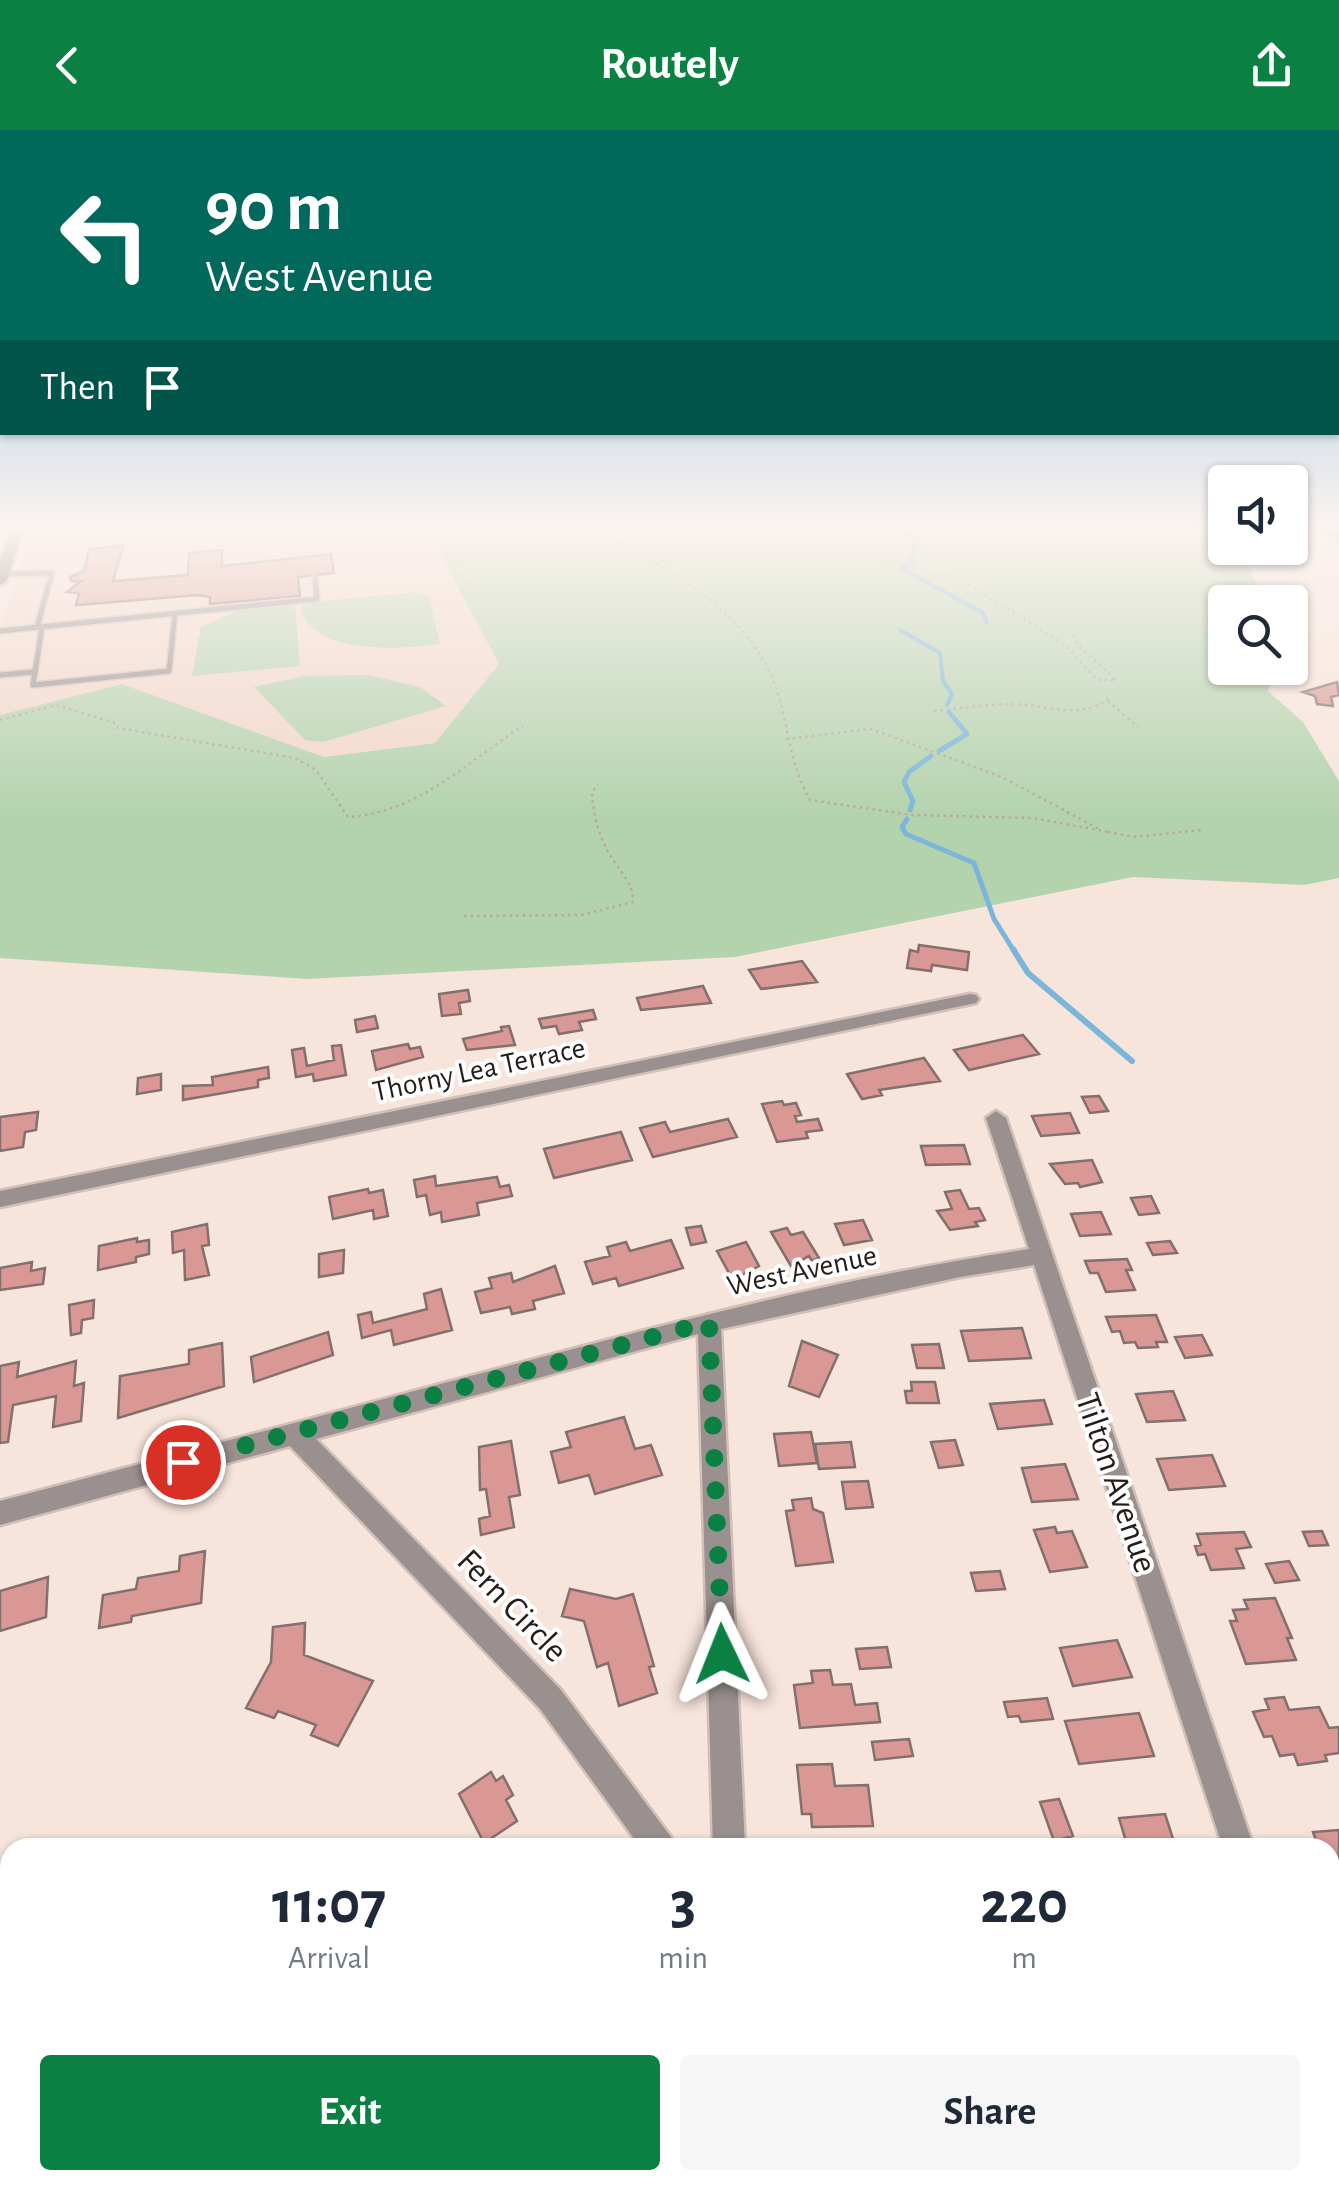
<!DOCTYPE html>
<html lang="en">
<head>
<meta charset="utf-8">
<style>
	body { margin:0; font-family:"Alegreya Sans",sans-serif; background:#f6f6f7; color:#1f2937; height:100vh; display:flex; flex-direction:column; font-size:38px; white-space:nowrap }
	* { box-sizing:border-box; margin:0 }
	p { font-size:32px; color:#747a83 }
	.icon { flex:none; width:55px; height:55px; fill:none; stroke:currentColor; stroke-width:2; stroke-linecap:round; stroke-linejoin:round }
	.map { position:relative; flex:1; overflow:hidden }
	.side { position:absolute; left:0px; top:1708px; width:1340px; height:352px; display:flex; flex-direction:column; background:#fff; border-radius:30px 30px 0 0; box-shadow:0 2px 8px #0004 }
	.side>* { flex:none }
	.banner { position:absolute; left:0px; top:0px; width:1340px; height:305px; box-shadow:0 2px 8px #0004; background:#00695c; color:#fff; overflow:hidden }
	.buttons { position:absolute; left:1208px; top:335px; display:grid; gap:20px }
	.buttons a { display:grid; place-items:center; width:100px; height:100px; border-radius:10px; background:#fff; box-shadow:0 2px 8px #0004; font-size:50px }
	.pin { position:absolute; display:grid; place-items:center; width:85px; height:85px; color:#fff; margin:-42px; border:5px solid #fff; border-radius:50%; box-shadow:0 2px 10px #0007 }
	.me { position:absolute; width:110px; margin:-55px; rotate:358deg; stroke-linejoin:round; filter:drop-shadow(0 0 8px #0008) }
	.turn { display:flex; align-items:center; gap:35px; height:210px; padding:0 40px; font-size:45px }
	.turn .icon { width:130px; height:130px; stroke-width:2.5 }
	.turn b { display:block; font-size:70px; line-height:85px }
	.then { display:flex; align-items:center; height:95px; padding:0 40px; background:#0003; gap:20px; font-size:38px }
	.eta { display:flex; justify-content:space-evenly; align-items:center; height:170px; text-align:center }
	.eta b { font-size:60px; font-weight:700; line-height:70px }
	.button { display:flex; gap:20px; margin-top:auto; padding:20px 40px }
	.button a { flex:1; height:115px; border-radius:10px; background:#0b8043; color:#fff; font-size:40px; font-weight:700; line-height:115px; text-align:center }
	.button a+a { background:#f6f6f7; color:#1f2937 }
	header { display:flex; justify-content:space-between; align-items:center; height:130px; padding:0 40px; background:#0b8043; color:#fff; font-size:45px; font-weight:700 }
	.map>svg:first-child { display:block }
	.built { fill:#f2d7ca }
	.green { fill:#b3d3ad }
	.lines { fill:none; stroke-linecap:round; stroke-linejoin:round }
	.stream-far2 { stroke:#7bb6da; stroke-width:4 }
	.stream-far1 { stroke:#7bb6da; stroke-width:5 }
	.stream { stroke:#7bb6da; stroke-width:6 }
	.building { fill:#da9894; stroke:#826f6e; stroke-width:2.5 }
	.lane-casing { stroke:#d1c0b8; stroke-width:8 }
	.street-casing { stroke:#d1c0b8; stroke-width:5 }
	.secondary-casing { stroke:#d1c0b8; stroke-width:5 }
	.path { stroke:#b7a8a1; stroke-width:2.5; stroke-dasharray:2.5 4; stroke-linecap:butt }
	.lane { stroke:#99908f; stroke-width:5 }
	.street { fill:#99908f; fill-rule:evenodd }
	.secondary { fill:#726664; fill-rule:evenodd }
	.route { stroke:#0b8043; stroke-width:18; stroke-dasharray:0 32.4 }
	.labels { text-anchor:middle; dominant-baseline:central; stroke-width:8; stroke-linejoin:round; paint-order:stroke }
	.street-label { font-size:30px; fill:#241d1a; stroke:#fff }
	.near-street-label { font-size:35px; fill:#241d1a; stroke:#fff }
</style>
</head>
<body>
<header><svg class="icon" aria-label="back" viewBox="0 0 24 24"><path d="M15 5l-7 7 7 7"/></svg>Routely<svg class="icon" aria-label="share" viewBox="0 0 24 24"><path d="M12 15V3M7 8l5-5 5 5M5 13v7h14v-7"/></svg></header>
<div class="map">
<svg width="1339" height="2059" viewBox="0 0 1339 2059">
	<rect width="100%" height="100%" fill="#f7e4db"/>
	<path class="built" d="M428 399 499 534 435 613 324 627 122 554 0 585V499L28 413Z"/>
	<path class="green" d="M33 397H1190L1242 427 1268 472H1225V538H1274L1268 561 1303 592 1339 651V748L1304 755 1133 747 735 827 307 849 0 828V585L122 554 324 627 435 613 499 534 427 399 28 413Z
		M417 462 429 466 440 514C401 519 321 526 301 482L302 473Z
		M295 475 300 536 192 546 201 497 237 481Z
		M368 545 420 557 446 576 323 612 305 610 254 557 304 546Z"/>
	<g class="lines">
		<path class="stream-far2" d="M894 397 916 408 911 434 900 438 982 482 987 492
			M900 500 940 523 943 551 952 564 947 575"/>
		<path class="stream-far1" d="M939 621 967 604 949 582
			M910 680 913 671 904 652 909 642 931 626
			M907 689 902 697 906 704 974 733 994 789 1014 821"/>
		<path class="stream" d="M1013 819 1028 843 1132 931"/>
	</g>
	<path class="building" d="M123 416 113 451 188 445 189 423 222 420V436L331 424 334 443 298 447 300 466 210 474V467L198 465 76 475 79 463 67 462 81 451H71L70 447 84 441 89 419Z
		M1337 552 1339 565 1331 567 1333 576 1317 574 1315 566 1303 562Z
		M919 815 969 822 967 840 932 835 931 841 907 838 910 820 918 822Z
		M802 831 817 852 761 859 749 840Z
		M703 856 711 873 641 880 637 868Z
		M468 860 470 871 459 873 461 884 442 886 439 864Z
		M593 880 596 889 579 892 582 900 559 904 556 896 542 898 539 889Z
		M375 886 378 898 357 902 355 890Z
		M509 896 515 915 467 920 463 909 502 901 501 897Z
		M1023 905 1039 924 969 940 954 920Z
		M408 914 410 919 420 917 423 927 376 940 372 921Z
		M341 915 346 945 314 951 313 944 296 947 292 920 304 918 307 936 334 930 332 916Z
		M924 928 940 951 879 960 882 965 862 969 847 944Z
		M268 937 269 948 258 950V957L183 970V956L213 955 212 947Z
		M161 944V960L137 964 138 948Z
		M1099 966 1108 981 1090 983 1082 967Z
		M782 971 784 975 796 973 801 985 795 986 797 992 818 989 822 1000 806 1002 808 1008 777 1012 762 974Z
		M38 982 36 1000 25 1002 23 1017 0 1021V987Z
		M1070 983 1079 1003 1041 1006 1032 986Z
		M728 989 737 1007 653 1027 640 998 665 992 670 1002Z
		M621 1002 632 1030 554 1048 544 1019Z
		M964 1015 970 1034 926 1035 921 1016Z
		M1092 1030 1102 1052 1080 1057 1078 1053 1065 1054 1050 1034Z
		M435 1046 436 1056 497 1047 500 1057 509 1055 512 1066 477 1073 479 1085 442 1092 441 1082 430 1085 426 1065 417 1067 414 1050Z
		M368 1059 369 1063 383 1060 388 1086 374 1089 373 1080 333 1089 329 1067Z
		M960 1060 969 1079 979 1078 985 1090 975 1092 978 1096 950 1100 937 1081 952 1079 945 1062Z
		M1151 1066 1159 1083 1139 1085 1131 1068Z
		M1101 1082 1111 1104 1080 1106 1071 1084Z
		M863 1090 872 1110 844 1115 835 1094Z
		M207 1094 209 1115 202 1116 209 1145 185 1150 184 1120 173 1123 172 1102Z
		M701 1096 706 1112 691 1115 686 1098Z
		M787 1098 791 1105 803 1102 819 1128 812 1131 809 1126 791 1136 771 1102Z
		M137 1108V1112L149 1110V1124L136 1127V1132L98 1140 99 1116Z
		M671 1110 683 1138 619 1156 616 1148 593 1154 585 1132 610 1126 607 1117 626 1112 630 1121Z
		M1170 1111 1177 1123 1153 1125 1147 1113Z
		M746 1112 759 1136 742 1145H730L717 1121Z
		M344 1120 343 1143 319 1147V1124Z
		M1127 1129 1132 1140H1126L1135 1160 1106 1162 1098 1143H1090L1085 1131Z
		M32 1132 31 1141 45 1138 43 1154 0 1160V1138Z
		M555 1136 564 1163 533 1171 535 1179 512 1184 510 1177 481 1183 475 1162 492 1158 489 1148 511 1143 513 1152Z
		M441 1159 452 1200 394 1215 391 1200 362 1208 358 1185 371 1182 373 1193 427 1179 424 1164Z
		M94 1170 93 1188 82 1190 81 1203 71 1205 69 1175Z
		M1156 1185 1167 1212H1156L1158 1217 1138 1218 1135 1212 1124 1213 1120 1201 1112 1202 1106 1187Z
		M1022 1198 1031 1228 969 1231 961 1201Z
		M328 1202 333 1225 254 1252 251 1227Z
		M1202 1205 1212 1225 1185 1228 1175 1207Z
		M802 1211 838 1225 819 1267 789 1256Z
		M222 1213 224 1256 118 1288 120 1246 189 1234V1220Z
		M939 1214 944 1238H917L912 1215Z
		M76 1231 74 1256 84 1253 81 1291 53 1297 56 1266 13 1275 8 1312 0 1313V1236L19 1232 17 1247Z
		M911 1252H935L939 1273H907L905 1261H912Z
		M1173 1261 1185 1290 1147 1292 1136 1264Z
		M1044 1270 1052 1294 998 1299 990 1274Z
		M624 1287 635 1319 651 1315 662 1345 595 1364 589 1345 559 1353 551 1322 571 1317 566 1302Z
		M811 1302 817 1333 779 1336 774 1304Z
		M955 1310 963 1335 939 1338 931 1312Z
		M511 1311 520 1365 509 1367 514 1397 481 1405 479 1389 490 1386 486 1359 480 1360 479 1317Z
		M851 1312 855 1337 819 1339 815 1314Z
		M1212 1325 1225 1356 1169 1360 1157 1329Z
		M1065 1334 1078 1369 1032 1372 1022 1338Z
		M868 1351 873 1377 846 1379 842 1352Z
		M811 1368 813 1379 823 1383 833 1432 796 1436 786 1381 794 1380 792 1370Z
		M1055 1397 1057 1403 1072 1401 1087 1437 1050 1442 1034 1400Z
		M1322 1401 1328 1415 1309 1416 1303 1402Z
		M1244 1402 1251 1417 1236 1419 1244 1438 1211 1440 1205 1424 1198 1425 1195 1416 1201 1415 1197 1404Z
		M205 1421 201 1473 132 1486 131 1492 99 1498 103 1465 136 1459 138 1448 179 1441 180 1426Z
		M1289 1431 1299 1450 1275 1453 1266 1434Z
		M1000 1441 1005 1459 976 1461 971 1443Z
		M48 1447 46 1487 0 1501V1461Z
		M570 1459 616 1469 633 1464 654 1536 649 1537 657 1563 619 1576 608 1533 597 1537 584 1491 562 1486Z
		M1275 1468 1292 1508H1287L1296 1530 1246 1534 1230 1491H1237L1233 1480 1248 1479 1244 1470Z
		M305 1493 304 1525 373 1551 338 1616 311 1605 316 1595 278 1581 274 1588 246 1578 271 1532 273 1497Z
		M1117 1510 1132 1547 1073 1556 1060 1518Z
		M887 1517 891 1537 860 1539 856 1519Z
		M830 1540 833 1555 851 1554 855 1575 877 1573 880 1592 800 1598 794 1555 813 1553 811 1541Z
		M1284 1567 1289 1580 1319 1577 1329 1598 1339 1597V1623L1325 1625 1327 1631 1298 1635 1294 1624 1280 1626 1272 1606 1264 1607 1253 1582 1269 1579 1265 1569Z
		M1047 1568 1053 1589 1021 1592 1019 1586 1008 1587 1004 1572Z
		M1139 1583 1154 1626 1079 1634 1065 1591Z
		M909 1609 913 1626 875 1630 872 1612Z
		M832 1634 835 1656 868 1655 873 1696 812 1697 811 1684H802L797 1635Z
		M491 1642 496 1651 503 1646 513 1665 506 1670 517 1691 484 1713 459 1664Z
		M1059 1669 1073 1706 1054 1711 1040 1672Z
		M1165 1684 1176 1718H1128L1119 1688Z
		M1339 1700V1755H1333L1330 1718H1319L1313 1702Z
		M842 2050H886L887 2059H843Z"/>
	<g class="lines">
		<g class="lane-casing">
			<path id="lane" d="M3 444 52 443 37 497
				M42 497 33 555 169 541 175 484
				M0 501 317 469 315 448
				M0 545 33 542"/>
		</g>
		<g class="street-casing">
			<path id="street" d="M1316 397H1329L1339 404V411Z
				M970 864 976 865 979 869 976 873 0 1077V1061Z
				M996 981 1006 988 1254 1718H1223L1034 1135 960 1147 721 1199 745 1718H713L698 1204 316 1309 561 1560 671 1707 675 1718H641L541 1580 290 1316 0 1395V1371C167 1327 331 1283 497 1239 673 1192 849 1146 1029 1119L986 988Z
				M1330 1971 1339 1975V2034L1330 2030Z
				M182 2050H232L228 2059H179Z
				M725 2050H761V2059H725Z"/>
		</g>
		<g class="secondary-casing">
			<path id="secondary" d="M12 397H24L7 451 0 455V432Z"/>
		</g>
		<path class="path" d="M436 397 461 449 472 456
			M587 397C654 429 739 474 771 545 789 586 787 631 810 670L912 685 1032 688 1109 702
			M618 397 620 412
			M887 433 962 450 1065 515 1097 550H1116L1078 515 1073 503
			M1108 571 1138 597
			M934 581C961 578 988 574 1015 574 1047 575 1081 591 1109 568
			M0 590 56 575 115 593 118 598 295 628 316 640 348 687C420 682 465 633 523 596
			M786 609 871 599 1002 647 1099 699
			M1108 702 1133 707 1202 700
			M464 786 581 785 633 772C635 754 616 737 607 720 598 702 593 684 592 663L598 654"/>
		<use href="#lane" class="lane"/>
		<use href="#street" class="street"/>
		<use href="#secondary" class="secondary"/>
	</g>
	<linearGradient id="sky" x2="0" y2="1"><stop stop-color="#7cb5e2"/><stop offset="0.58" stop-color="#fbf3ef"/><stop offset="1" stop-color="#fbf3ef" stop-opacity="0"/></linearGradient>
	<rect width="1339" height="686" fill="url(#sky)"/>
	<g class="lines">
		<path class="route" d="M183 1332 709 1192 722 1524"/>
	</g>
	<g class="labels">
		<g class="street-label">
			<text transform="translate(479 940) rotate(-12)">Thorny Lea Terrace</text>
			<text transform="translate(802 1141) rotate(-12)">West Avenue</text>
		</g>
		<g class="near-street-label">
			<text transform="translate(1116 1353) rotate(71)">Tilton Avenue</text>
			<text transform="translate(512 1476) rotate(46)">Fern Circle</text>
		</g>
	</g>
</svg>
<div class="buttons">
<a><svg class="icon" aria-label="sound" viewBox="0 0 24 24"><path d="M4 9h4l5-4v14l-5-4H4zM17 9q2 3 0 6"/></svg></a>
<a><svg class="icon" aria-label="search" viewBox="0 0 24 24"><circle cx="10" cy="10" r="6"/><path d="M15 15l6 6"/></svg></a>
</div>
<div class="pin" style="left:183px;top:1332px;background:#d93025"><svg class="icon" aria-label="arrive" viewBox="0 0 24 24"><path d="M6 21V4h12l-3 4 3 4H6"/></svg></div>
<svg class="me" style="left:722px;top:1524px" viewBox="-20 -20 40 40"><path d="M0-17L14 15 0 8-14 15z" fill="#0b8043" stroke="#fff" stroke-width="4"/></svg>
<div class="banner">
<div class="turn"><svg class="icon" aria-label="left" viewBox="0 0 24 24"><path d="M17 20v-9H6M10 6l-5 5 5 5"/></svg><div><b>90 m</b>West Avenue</div></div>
<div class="then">Then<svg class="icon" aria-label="arrive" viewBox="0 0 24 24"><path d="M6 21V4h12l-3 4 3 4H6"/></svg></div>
</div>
<section class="side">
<div class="eta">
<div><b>11:07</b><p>Arrival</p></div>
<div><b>3</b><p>min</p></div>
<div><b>220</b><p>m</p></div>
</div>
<div class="button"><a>Exit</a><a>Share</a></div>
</section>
</div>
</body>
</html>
